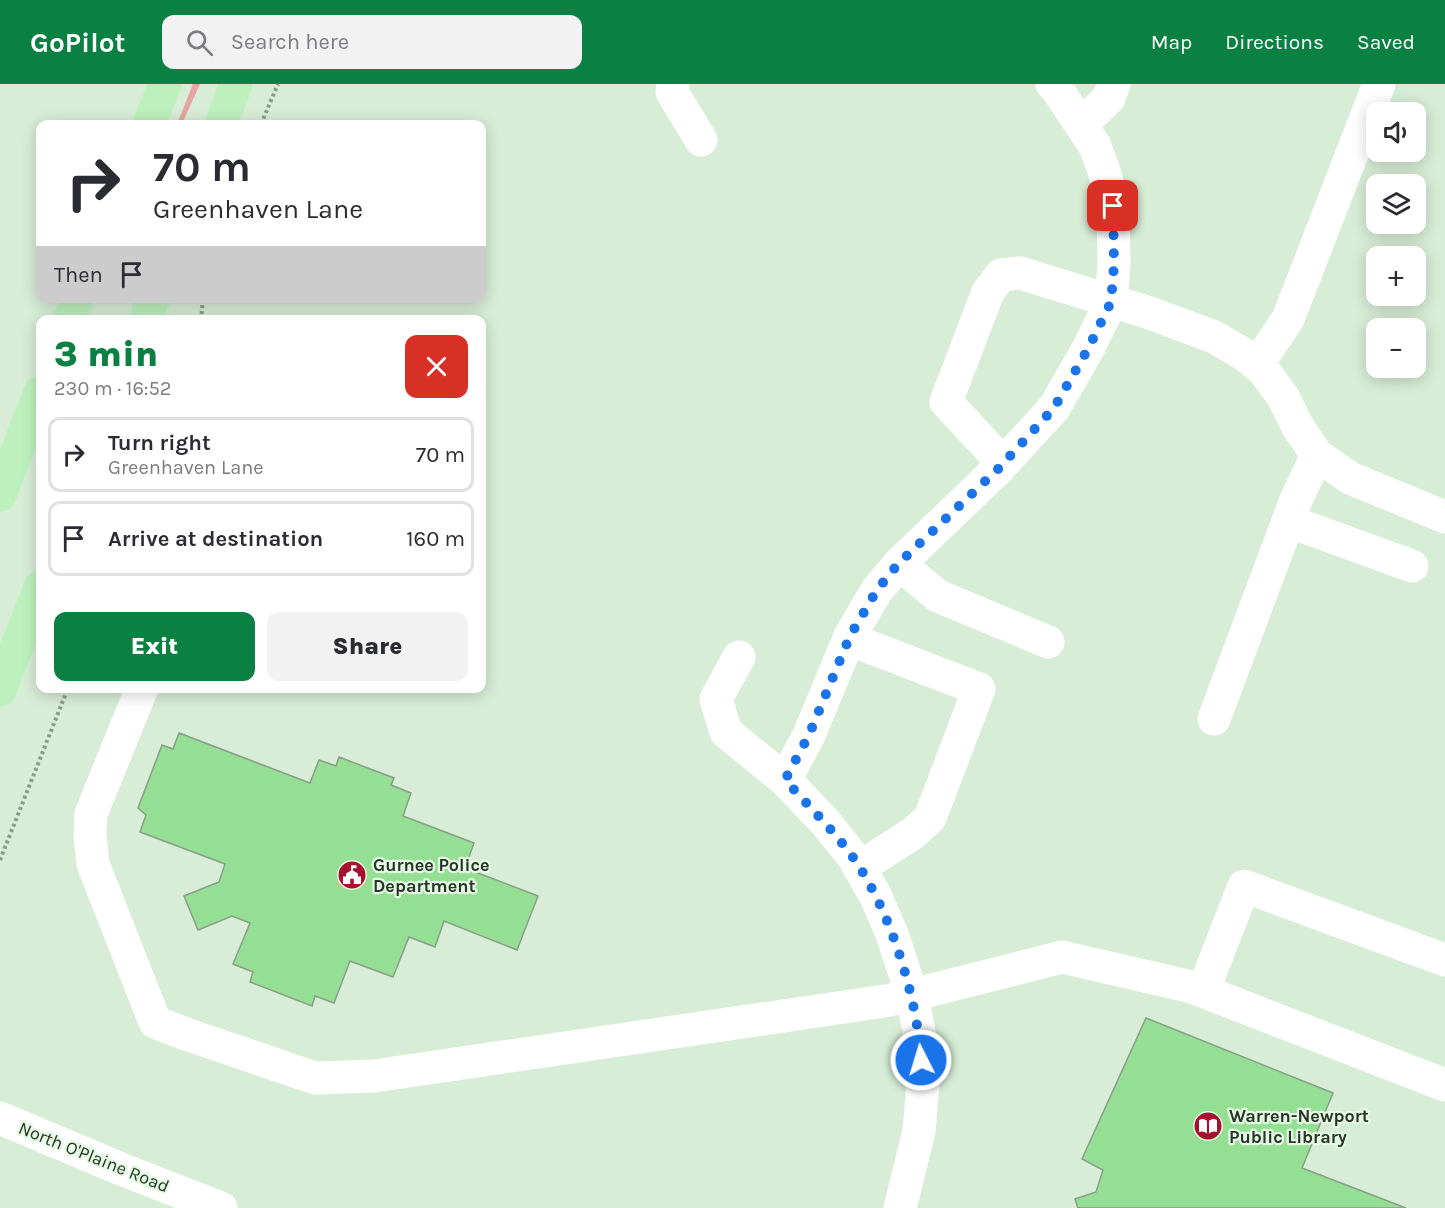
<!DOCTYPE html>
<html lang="en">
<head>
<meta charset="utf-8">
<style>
	body { margin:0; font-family:Karla,sans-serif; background:#f2f2f3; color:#2b2b33; height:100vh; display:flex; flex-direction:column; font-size:22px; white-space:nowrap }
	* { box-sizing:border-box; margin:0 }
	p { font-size:20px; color:#7c7c81 }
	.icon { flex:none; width:33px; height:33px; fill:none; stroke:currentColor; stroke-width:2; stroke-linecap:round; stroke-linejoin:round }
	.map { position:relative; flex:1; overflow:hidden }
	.panel { position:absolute; left:36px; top:231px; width:450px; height:378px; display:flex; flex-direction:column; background:#fff; border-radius:12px; box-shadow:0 3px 15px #0003 }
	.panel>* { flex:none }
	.guide { position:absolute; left:36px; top:36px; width:450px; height:183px; border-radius:12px; box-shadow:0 3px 15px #0003; background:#fff; color:#2b2b33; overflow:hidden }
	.buttons { position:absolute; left:1366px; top:18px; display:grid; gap:12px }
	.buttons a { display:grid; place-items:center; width:60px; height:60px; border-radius:12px; background:#fff; box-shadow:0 3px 15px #0003; font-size:30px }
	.pin { position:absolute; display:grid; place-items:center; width:51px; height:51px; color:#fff; margin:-26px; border-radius:12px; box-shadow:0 3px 9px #0006 }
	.me { position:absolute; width:66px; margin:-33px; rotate:355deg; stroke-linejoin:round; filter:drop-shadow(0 0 4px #0008) }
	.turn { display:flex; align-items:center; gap:21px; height:126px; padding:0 18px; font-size:27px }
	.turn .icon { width:78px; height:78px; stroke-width:2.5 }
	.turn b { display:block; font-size:42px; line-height:51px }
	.then { display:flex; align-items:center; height:57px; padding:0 18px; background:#0003; gap:12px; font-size:22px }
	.round { display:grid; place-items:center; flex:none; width:63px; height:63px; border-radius:12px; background:#f2f2f3 }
	.head { display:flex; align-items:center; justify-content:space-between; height:102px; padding:0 18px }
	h1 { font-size:36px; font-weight:800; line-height:45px; color:#0b8043 }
	.primary-button { display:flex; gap:12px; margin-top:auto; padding:12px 18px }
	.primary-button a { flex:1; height:69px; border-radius:12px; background:#0b8043; color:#fff; font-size:24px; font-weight:800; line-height:69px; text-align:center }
	.primary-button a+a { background:#f2f2f3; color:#2b2b33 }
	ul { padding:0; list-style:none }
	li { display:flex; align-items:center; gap:18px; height:75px; margin:0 12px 9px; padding:0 6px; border:3px solid #e1e1e2; border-radius:12px }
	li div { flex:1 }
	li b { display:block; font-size:22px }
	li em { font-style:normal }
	header { display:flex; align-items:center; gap:36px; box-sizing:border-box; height:84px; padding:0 30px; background:#0b8043; color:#fff }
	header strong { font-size:28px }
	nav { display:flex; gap:33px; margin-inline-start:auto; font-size:21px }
	.search { width:420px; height:54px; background:#f2f2f3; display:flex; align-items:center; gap:15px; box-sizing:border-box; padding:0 21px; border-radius:12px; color:#7c7c81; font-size:22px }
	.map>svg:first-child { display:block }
	.green { fill:#e6a5a3 }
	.building { fill:#94df94; stroke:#899d88; stroke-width:1.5 }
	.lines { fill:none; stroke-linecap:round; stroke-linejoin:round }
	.path { stroke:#8b9b8a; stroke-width:4; stroke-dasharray:3 3; stroke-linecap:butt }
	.minor { stroke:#fff; stroke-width:33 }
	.major { stroke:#bef0be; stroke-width:33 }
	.route { stroke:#1a73e8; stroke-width:10; stroke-dasharray:0 18 }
	.labels { text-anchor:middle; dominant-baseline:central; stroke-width:4.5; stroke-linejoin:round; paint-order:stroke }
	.poi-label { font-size:18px; font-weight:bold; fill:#2a332a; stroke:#e4fbe3; text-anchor:start }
	.street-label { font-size:18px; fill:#2a332a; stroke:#e4fbe3 }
</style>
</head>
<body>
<header>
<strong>GoPilot</strong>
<div class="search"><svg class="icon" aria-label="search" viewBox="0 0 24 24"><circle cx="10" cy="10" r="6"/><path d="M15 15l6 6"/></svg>Search here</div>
<nav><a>Map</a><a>Directions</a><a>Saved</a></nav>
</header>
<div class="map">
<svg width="1445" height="1124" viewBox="0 0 1445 1124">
	<rect width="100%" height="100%" fill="#d7edd6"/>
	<path class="green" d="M193 0H200L182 40H177Z"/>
	<path class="building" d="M179 649 310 699 319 676 336 682 339 673 394 694 391 701 411 709 403 732 474 759 465 784 538 812 517 866 444 837 435 863 409 853 393 893 350 877 334 919 315 912 312 922 250 898 253 888 233 880 250 839 232 832 198 846 184 812 219 798 225 780 140 748 146 731 138 724 162 661 173 665Z
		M1146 934 1333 1009 1302 1084 1406 1124H1078L1075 1115 1096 1108 1103 1086 1082 1075Z"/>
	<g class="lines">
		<path class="path" d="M261 40 278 0
			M201 236 203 214
			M0 776 68 604"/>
		<path class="minor" d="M673 0 672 8 701 56
			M1081 41 1109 14 1114 0
			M1257 281 1288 235 1379 0
			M1003 379 946 318 988 208 1001 191 1020 189 1150 229 1214 253 1245 271 1264 287 1283 313 1298 343 1317 371 1350 394 1445 433
			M1288 437 1412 482
			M899 480 938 512 1048 558
			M849 555 979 605 930 734 912 750 859 784
			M739 573 716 615 726 648 785 696 825 738 854 774 875 811 892 850 912 911 920 953 923 999 919 1047 900 1124
			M142 604 91 730 90 751 93 780 155 938 186 950 315 994 374 992 885 917 912 911 1062 873 1192 903 1445 1001
			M1214 635 1296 416 1317 371
			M785 696 809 651 850 552 877 506 899 480 998 385 1054 324 1088 265 1111 218 1114 181 1113 122 1105 90 1095 62 1057 5 1052 0
			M1203 907 1244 802 1445 876
			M0 1034 121 1085 221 1124"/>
		<path class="major" d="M149 40 165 0
			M221 40 236 0
			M69 236 78 214
			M145 236 154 214
			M0 411 40 308
			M0 606 40 503"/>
	</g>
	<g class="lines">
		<path class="route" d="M921 976C917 912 890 825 852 772 832 745 808 721 785 696L809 651 850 552 877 506 898 480 998 385 1054 324 1088 265 1111 218 1114 181 1113 122"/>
	</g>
	<defs>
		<g id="civic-disc" transform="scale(1.5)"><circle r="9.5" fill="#a8112d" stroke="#e4fbe3"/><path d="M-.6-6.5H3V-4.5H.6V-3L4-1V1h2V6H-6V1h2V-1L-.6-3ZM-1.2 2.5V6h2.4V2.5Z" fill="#fff"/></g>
		<g id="library-disc" transform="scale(1.5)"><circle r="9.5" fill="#a8112d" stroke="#e4fbe3"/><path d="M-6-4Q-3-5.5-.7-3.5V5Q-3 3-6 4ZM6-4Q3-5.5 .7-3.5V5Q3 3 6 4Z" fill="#fff"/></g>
	</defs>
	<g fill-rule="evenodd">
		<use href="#civic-disc" x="352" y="791"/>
		<use href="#library-disc" x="1208" y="1042"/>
	</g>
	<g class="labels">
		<g class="poi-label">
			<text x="373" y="781">Gurnee Police<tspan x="373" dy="21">Department</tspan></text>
			<text x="1229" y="1032">Warren-Newport<tspan x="1229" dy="21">Public Library</tspan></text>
		</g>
		<g class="street-label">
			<text transform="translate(94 1073) rotate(22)">North O'Plaine Road</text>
		</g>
	</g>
</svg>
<div class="buttons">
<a><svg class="icon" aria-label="sound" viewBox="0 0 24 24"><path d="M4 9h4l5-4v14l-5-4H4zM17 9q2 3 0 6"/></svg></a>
<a><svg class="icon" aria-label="layers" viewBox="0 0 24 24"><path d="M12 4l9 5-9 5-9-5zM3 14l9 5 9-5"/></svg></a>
<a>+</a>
<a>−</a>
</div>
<div class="pin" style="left:1113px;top:122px;background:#d93025"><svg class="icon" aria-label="arrive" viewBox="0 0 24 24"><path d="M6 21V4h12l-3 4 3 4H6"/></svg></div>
<svg class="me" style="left:921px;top:976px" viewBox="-20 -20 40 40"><circle r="17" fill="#1a73e8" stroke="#fff" stroke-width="3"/><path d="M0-11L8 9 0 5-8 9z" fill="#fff"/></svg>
<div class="guide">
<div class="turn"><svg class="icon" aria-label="right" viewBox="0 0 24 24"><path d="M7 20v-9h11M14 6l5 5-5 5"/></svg><div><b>70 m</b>Greenhaven Lane</div></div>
<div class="then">Then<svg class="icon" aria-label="arrive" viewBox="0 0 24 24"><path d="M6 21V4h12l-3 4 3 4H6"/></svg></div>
</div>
<section class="panel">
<div class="head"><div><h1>3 min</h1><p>230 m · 16:52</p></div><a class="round" style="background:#d93025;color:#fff"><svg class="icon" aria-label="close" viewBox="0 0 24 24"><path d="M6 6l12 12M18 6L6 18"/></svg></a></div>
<ul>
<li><svg class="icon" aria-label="right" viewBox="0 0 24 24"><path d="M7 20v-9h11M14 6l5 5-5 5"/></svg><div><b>Turn right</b><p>Greenhaven Lane</p></div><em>70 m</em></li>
<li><svg class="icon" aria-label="arrive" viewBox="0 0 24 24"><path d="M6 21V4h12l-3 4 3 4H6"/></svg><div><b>Arrive at destination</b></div><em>160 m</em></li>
</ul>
<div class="primary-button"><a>Exit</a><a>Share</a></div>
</section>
</div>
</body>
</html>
